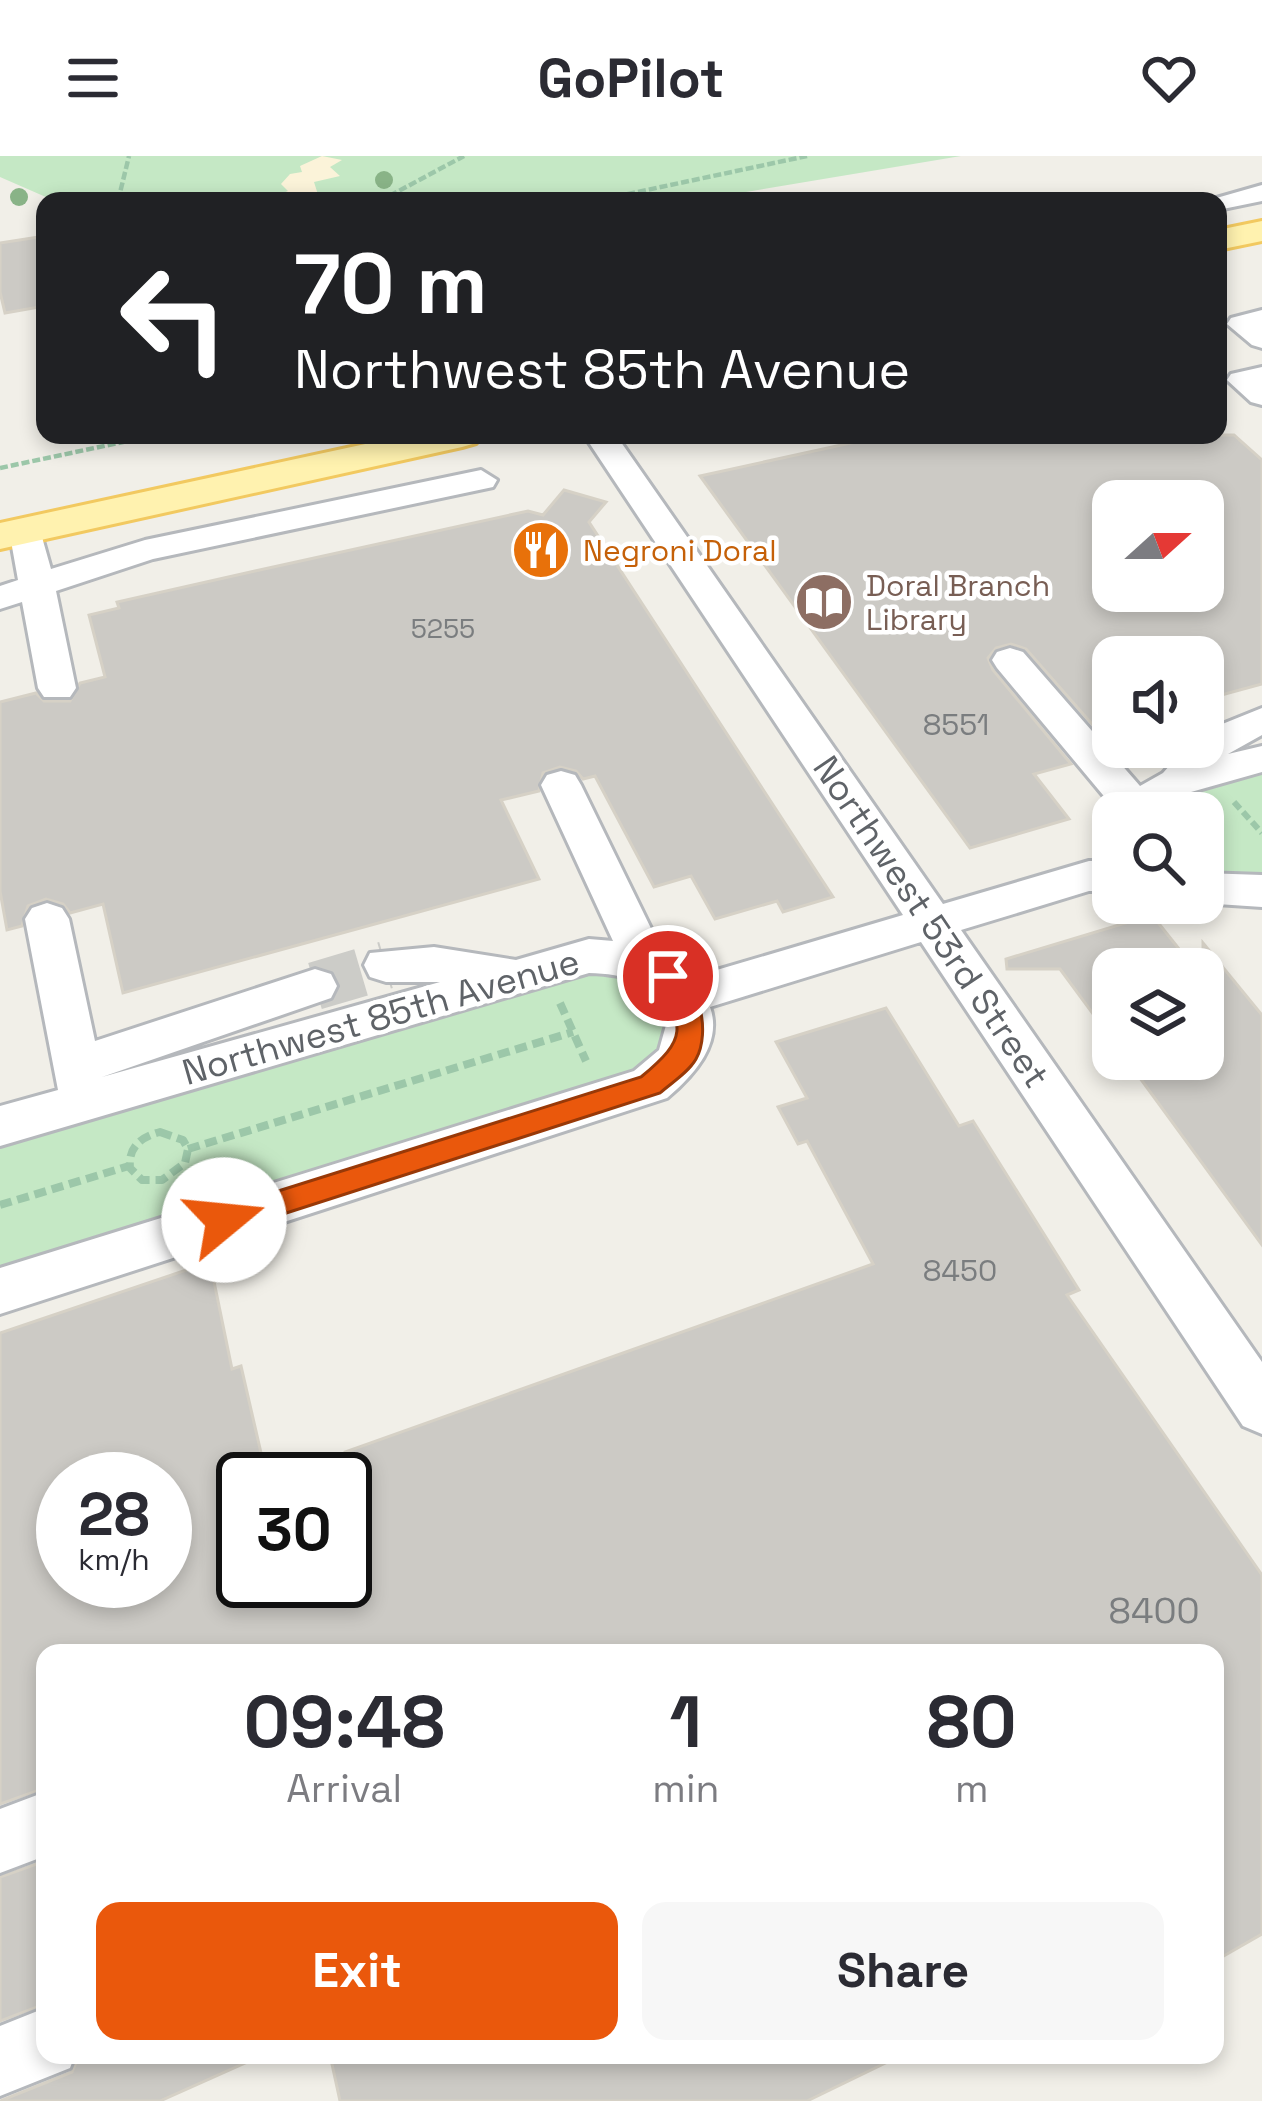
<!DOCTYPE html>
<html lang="en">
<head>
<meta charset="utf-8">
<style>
	body { margin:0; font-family:"Space Grotesk",sans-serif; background:#f7f7f7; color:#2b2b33; height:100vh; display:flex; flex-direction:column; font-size:45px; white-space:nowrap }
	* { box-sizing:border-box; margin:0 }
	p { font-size:39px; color:#7c7c81 }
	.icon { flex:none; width:66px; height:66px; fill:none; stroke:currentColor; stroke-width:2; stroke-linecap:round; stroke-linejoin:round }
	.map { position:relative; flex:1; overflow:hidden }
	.sheet { position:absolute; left:36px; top:1488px; width:1188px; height:420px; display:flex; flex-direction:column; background:#fff; border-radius:24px; box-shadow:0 6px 18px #0003 }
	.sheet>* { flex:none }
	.top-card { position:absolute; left:36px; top:36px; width:1191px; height:252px; border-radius:24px; box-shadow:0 6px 18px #0003; background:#202124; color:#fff; overflow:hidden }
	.needle { width:78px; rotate:69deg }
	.fabs { position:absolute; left:1092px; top:324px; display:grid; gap:24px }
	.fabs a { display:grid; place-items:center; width:132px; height:132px; border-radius:24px; background:#fff; box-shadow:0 6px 18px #0003; font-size:60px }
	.speed { position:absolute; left:36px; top:1296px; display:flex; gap:24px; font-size:60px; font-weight:700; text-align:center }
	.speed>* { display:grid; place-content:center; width:156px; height:156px; border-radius:50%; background:#fff; box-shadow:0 6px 18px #0003; line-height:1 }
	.speed small { font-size:30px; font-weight:400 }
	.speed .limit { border:6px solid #111; border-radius:18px; background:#fff; color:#111 }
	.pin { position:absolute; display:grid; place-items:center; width:102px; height:102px; color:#fff; margin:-51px; border:6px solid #fff; border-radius:50%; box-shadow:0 3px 12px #0007 }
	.me { position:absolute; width:132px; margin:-66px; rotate:73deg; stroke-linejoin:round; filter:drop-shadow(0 0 9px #0008) }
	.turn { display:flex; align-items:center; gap:42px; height:252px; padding:0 60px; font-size:54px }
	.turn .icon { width:156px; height:156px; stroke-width:2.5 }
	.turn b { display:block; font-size:84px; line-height:102px }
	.eta { display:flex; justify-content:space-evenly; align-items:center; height:204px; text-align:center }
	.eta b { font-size:72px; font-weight:700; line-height:84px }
	.cta { display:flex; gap:24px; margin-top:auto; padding:24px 60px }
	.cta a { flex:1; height:138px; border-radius:24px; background:#ea580c; color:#fff; font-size:48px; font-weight:700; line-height:138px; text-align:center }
	.cta a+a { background:#f7f7f7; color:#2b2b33 }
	header { display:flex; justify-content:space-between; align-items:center; height:156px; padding:0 60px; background:#fff; font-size:54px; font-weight:700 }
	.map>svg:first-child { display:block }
	.green { fill:#c5e8c5 }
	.sand { fill:#fbf3d9 }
	.building { fill:#cccac5; stroke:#d6d1c6; stroke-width:3; fill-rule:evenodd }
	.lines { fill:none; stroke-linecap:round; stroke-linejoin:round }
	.minor-tunnel { stroke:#ccccc8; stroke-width:48; stroke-dasharray:48 24; stroke-linecap:butt }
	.minor-casing { stroke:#b5b8bc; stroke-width:6 }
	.major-casing { stroke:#f2c960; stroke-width:6 }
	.path-far2 { stroke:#9cc7a9; stroke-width:4.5; stroke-dasharray:8 3; stroke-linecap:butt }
	.path-far1 { stroke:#9cc7a9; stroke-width:6; stroke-dasharray:9 4.5; stroke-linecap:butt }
	.path { stroke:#9cc7a9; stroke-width:8; stroke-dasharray:12 6; stroke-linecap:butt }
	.minor { fill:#fff; fill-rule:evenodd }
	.major { fill:#fff2af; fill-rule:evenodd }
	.tree { fill:#89b387 }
	.route { fill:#ea580c; stroke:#983908; stroke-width:3 }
	.labels { text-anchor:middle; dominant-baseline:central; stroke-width:9; stroke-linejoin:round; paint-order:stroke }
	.far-number-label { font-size:27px; fill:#7a7d7f }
	.far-food-label { font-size:30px; fill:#c56008; stroke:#fff; text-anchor:start }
	.far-education-label { font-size:30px; fill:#785e54; stroke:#fff; text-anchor:start }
	.number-label { font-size:30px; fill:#7a7d7f }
	.street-label { font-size:36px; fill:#5f6368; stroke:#fff }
	.near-number-label { font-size:36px; fill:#7a7d7f }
</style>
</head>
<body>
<header><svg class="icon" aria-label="menu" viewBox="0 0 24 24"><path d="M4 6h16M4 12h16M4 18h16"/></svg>GoPilot<svg class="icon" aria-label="heart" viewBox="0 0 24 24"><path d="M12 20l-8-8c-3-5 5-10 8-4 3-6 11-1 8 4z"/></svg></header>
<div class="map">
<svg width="1262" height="1945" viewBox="0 0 1262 1945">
	<rect width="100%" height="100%" fill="#f1efe8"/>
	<path class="green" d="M0 0H961L692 45H55L0 21Z
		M1262 611V723L1234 722 1203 713V657H1164L1172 642Z
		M591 809 626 811 668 847 670 885 638 919 0 1117V981Z"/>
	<path class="sand" d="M322 0 342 4 330 11 340 20 314 26 320 45H286L278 39 288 35 281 28 290 18 302 16 300 10Z"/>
	<path class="building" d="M45 80V150L5 157 0 136V87Z
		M887 279H1234L1262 304V528L1203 544V501H1113V592L1026 493 1011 488 996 492 988 502 993 514 1071 608 1034 618 1069 663 970 692 700 320ZM1113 345H1203V435H1113Z
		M564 334 606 346 589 366 833 741 783 756 777 745 715 763 691 720 654 731 595 620 583 623 576 615 560 611 543 617 539 635 501 644 539 723 123 837 103 748 70 757 63 748 46 743 28 750 22 770 7 774 0 735V546L36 537 44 545H70L80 527 105 521 89 459 119 452 117 446 255 415 528 355 543 359Z
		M1152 759 1195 813H1113V885L1060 813H1007L1006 803Z
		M1203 787 1262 859V1089L1126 903H1203Z
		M886 852 959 970 973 965 1079 1134 1067 1139 1262 1419V1778L1215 1805V1497H45V1632L0 1648V1177L210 1106 232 1213 241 1210 267 1323H243V1425H345V1296L873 1108 807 985 798 988 778 951 807 942 776 886ZM63 1323H165V1425H63Z
		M45 1705V1848L0 1865V1721Z
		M79 1899H263L160 1945H0L72 1916Z
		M330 1899H902L807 1945H340Z"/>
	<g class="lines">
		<path class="minor-tunnel" d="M315 830 386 809"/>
		<g class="minor-casing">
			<path id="minor" d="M1262 29V45L1218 54V45H1206Z
				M1262 154V192L1252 189 1227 168 1231 162Z
				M1262 211V249L1251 246 1227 224 1231 218Z
				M584 279H616L943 748 1089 705H1113V735H1089L961 774 1262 1206V1278L1243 1270 921 786 710 851C723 888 693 920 667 942L0 1158V1112L634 915 659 894 668 862C656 825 624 818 589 817L0 990V950L58 934 25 763 32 752 47 747 62 752 69 763 95 885 315 813 331 818 337 830 331 842 102 921 440 826H386L370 821 364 809 370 797 434 791 516 804 589 783 613 785 541 629 547 619 561 615 575 619 581 629 664 799 693 821 903 759Z
				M481 314 497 324 493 331 153 403 56 435 76 532 70 541H44L38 532 22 446 0 453V430L18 424 9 374 14 367H38L51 413 145 384Z
				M1010 492 1023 496 1140 630 1163 617 1186 591H1203V577L1210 573 1262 552V579L1228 598 1262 590V616L1191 636 1161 657H1118L997 512 992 504 997 496Z
				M1203 717 1262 719V751L1202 747Z
				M45 1636V1700L0 1717V1653Z
				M45 1852V1899H75L70 1912 0 1940V1870Z"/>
		</g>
		<g class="major-casing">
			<path id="major" d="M1262 65V85L1218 94V74Z
				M407 279H482L476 287 462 291 0 393V367Z"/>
		</g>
		<path class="path-far2" d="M118 45 129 0
			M380 45 464 0
			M595 45 807 0
			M0 312 156 279"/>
		<path class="path-far1" d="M1234 646 1262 677"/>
		<path class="path" d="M560 847 586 905
			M160 976 183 984 188 993 185 1007 162 1024H142L130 1012C128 991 141 981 160 976Z
			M188 993 573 876
			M0 1049 129 1010"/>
		<use href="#minor" class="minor"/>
		<use href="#major" class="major"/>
	</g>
	<g class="tree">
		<circle cx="384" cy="24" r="9"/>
		<circle cx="19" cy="41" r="9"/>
	</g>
	<path class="route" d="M668 811C700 822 711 876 696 903 688 917 671 927 660 937L224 1077 214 1073 210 1064 214 1056 224 1052 641 921C688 882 685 872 655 820Z"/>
	<defs>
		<g id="restaurant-disc" transform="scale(3)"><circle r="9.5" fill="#e8710a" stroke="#fff"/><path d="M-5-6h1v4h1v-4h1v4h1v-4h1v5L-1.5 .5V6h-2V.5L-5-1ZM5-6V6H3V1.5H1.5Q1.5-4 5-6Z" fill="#fff"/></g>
		<g id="library-disc" transform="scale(3)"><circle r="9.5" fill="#8d6e63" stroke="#fff"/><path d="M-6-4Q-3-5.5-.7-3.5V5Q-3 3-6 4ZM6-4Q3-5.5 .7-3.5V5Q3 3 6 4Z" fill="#fff"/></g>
	</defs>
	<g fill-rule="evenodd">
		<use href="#restaurant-disc" x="541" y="394"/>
		<use href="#library-disc" x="824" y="446"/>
	</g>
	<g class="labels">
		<g class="far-number-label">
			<text x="443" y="472">5255</text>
		</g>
		<g class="far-food-label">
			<text x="583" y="394">Negroni Doral</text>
		</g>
		<g class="far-education-label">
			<text x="866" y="429">Doral Branch<tspan x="866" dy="34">Library</tspan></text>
		</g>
		<g class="number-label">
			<text x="956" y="568">8551</text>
			<text x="960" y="1114">8450</text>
		</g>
		<g class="street-label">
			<text transform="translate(931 766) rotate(56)">Northwest 53rd Street</text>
			<text transform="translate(381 861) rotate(-16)">Northwest 85th Avenue</text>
		</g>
		<g class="near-number-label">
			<text x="1154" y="1455">8400</text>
		</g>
	</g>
</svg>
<div class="fabs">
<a><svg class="needle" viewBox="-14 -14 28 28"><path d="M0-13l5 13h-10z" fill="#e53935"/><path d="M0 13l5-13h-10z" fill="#7c7c81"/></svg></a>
<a><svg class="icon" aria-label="sound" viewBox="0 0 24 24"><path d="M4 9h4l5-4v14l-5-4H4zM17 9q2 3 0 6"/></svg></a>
<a><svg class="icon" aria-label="search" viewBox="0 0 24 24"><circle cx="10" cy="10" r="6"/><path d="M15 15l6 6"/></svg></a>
<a><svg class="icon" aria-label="layers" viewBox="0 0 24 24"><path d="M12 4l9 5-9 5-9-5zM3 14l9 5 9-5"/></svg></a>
</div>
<div class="speed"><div>28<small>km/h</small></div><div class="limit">30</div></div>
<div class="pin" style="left:668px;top:820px;background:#d93025"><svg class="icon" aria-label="arrive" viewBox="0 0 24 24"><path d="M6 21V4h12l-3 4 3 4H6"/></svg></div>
<svg class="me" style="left:224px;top:1064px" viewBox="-20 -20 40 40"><circle r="19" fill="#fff"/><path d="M0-13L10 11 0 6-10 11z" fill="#ea580c"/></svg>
<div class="top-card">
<div class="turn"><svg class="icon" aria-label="left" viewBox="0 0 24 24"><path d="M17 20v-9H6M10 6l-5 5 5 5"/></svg><div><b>70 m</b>Northwest 85th Avenue</div></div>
</div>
<section class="sheet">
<div class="eta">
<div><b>09:48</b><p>Arrival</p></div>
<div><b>1</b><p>min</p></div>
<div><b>80</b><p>m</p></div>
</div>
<div class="cta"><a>Exit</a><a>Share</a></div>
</section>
</div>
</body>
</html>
